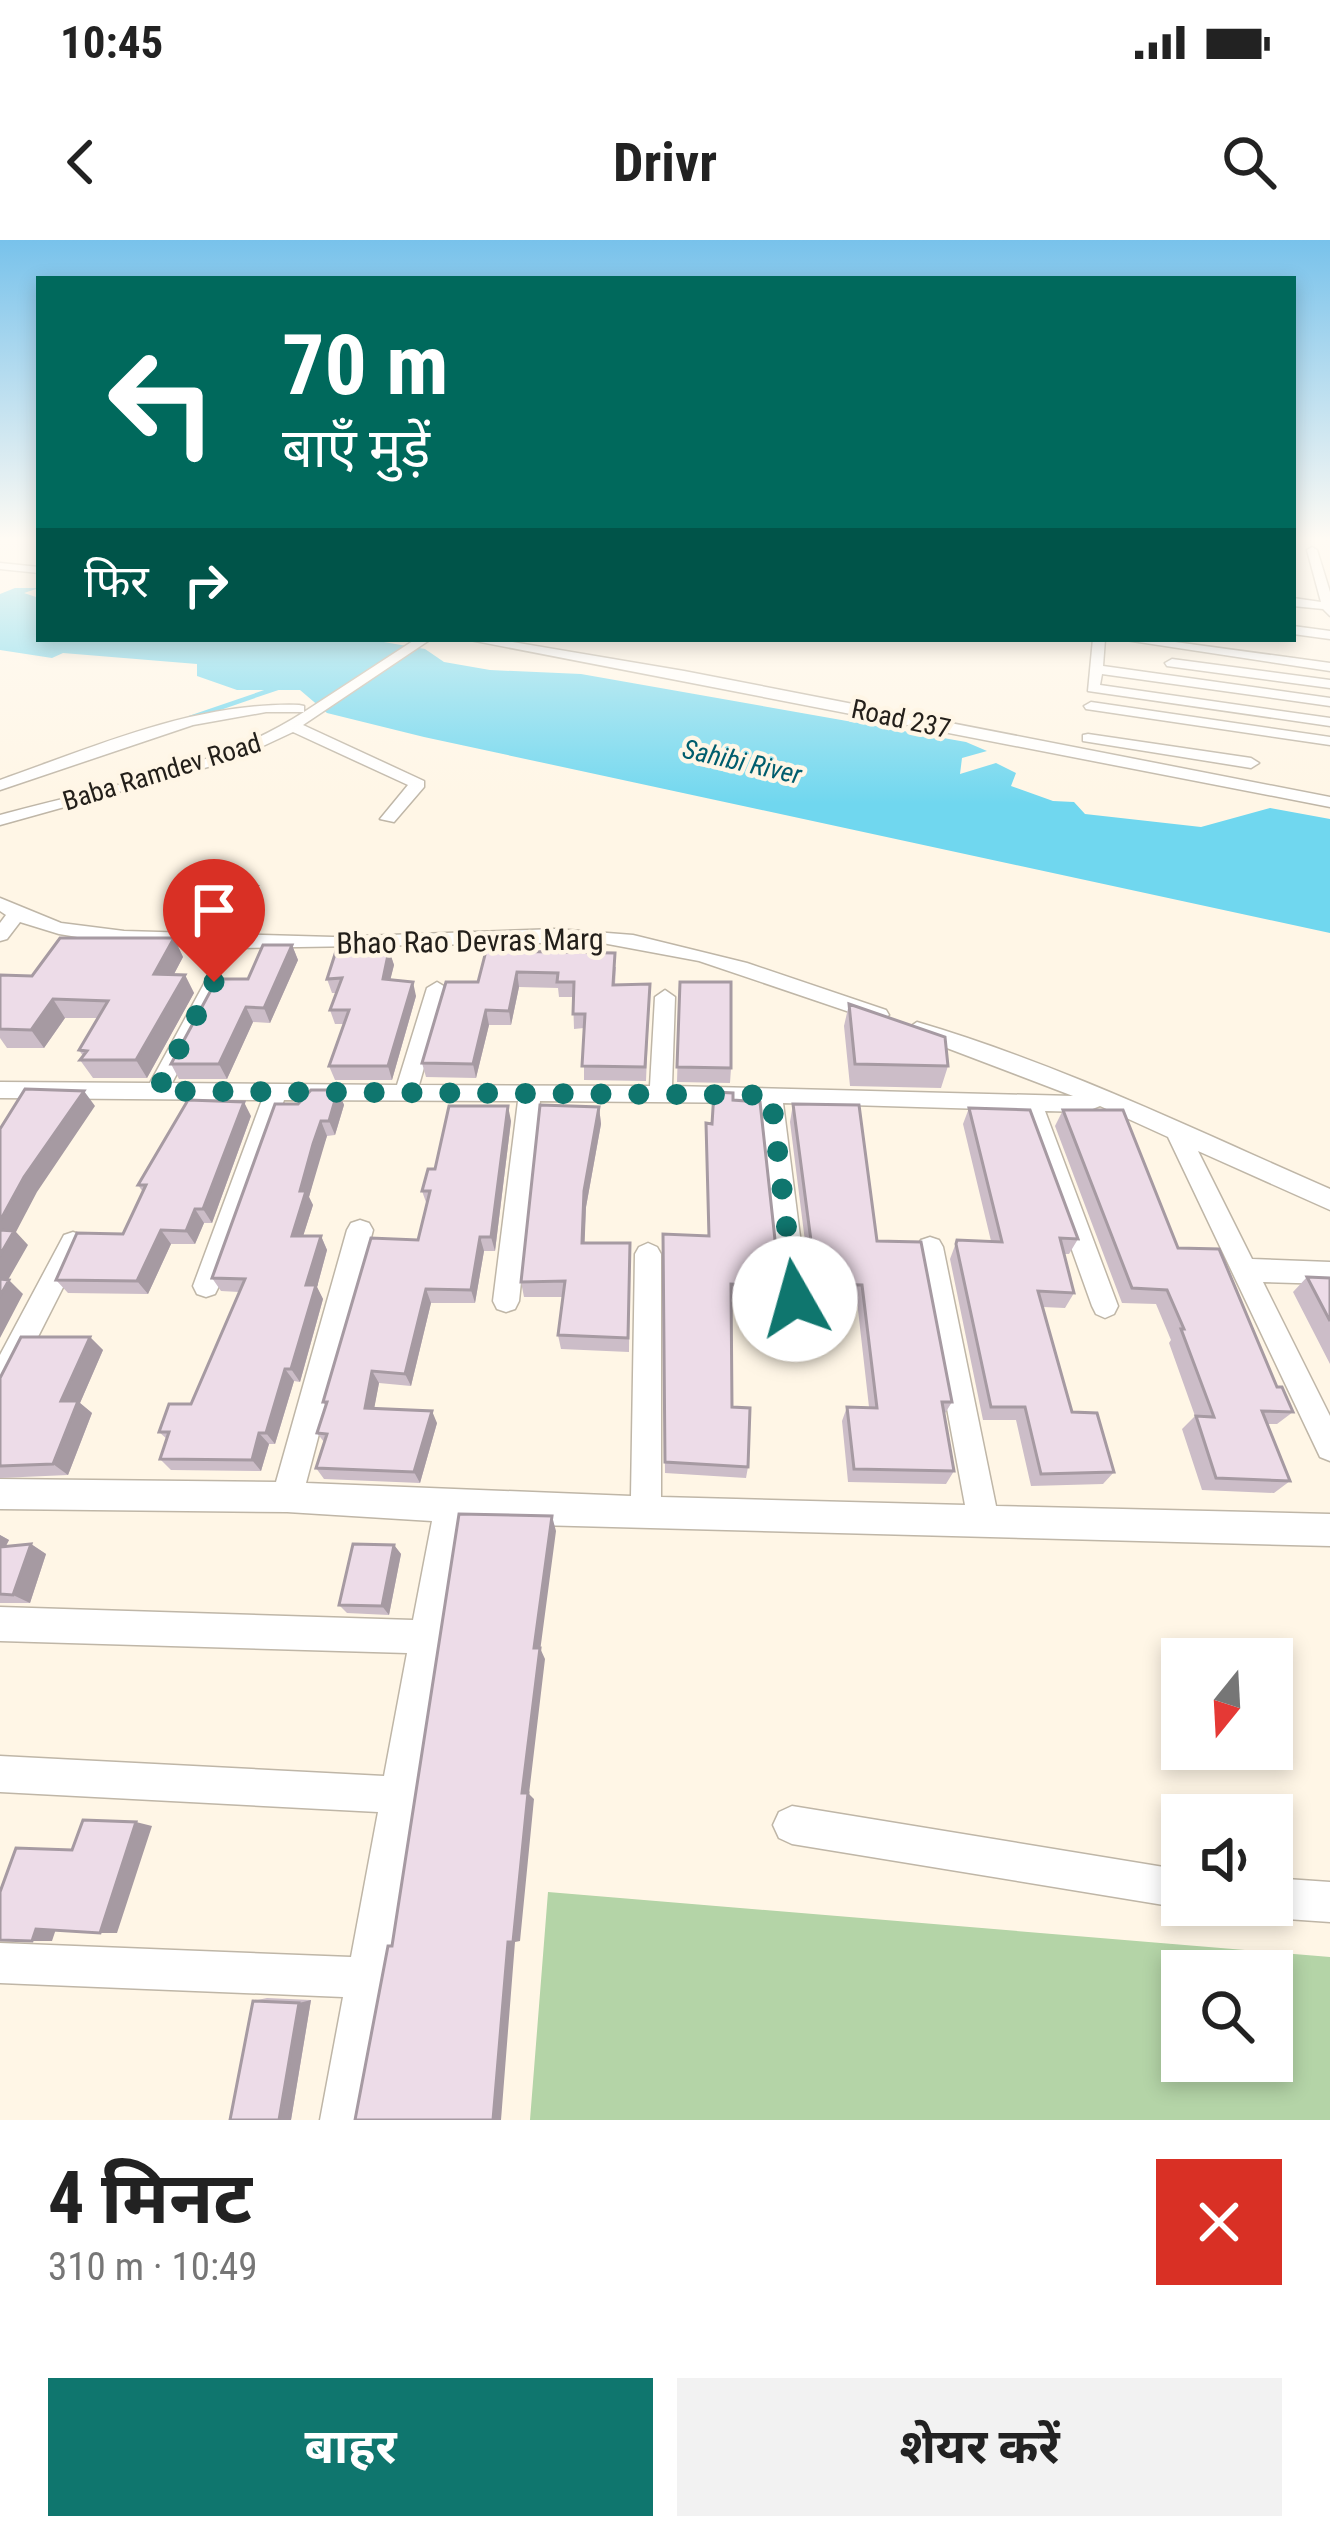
<!DOCTYPE html>
<html lang="hi">
<head>
<meta charset="utf-8">
<style>
	body { margin:0; font-family:"Roboto Condensed","Noto Sans Devanagari",sans-serif; background:#f2f2f2; color:#222; height:100vh; display:flex; flex-direction:column; font-size:45px; white-space:nowrap }
	* { box-sizing:border-box; margin:0 }
	p { font-size:39px; color:#767676 }
	.icon { flex:none; width:66px; height:66px; fill:none; stroke:currentColor; stroke-width:2; stroke-linecap:round; stroke-linejoin:round }
	.map { position:relative; height:1880px; overflow:hidden }
	.panel { display:flex; flex-direction:column; background:#fff; flex:1 }
	.panel>* { flex:none }
	.top-card { position:absolute; left:36px; top:36px; width:1260px; height:366px; border-radius:0px; box-shadow:0 6px 18px #0003; background:#00695c; color:#fff; overflow:hidden }
	.needle { width:78px; rotate:198deg }
	.buttons { position:absolute; left:1161px; top:1398px; display:grid; gap:24px }
	.buttons a { display:grid; place-items:center; width:132px; height:132px; border-radius:0px; background:#fff; box-shadow:0 6px 18px #0003; font-size:60px }
	.pin { position:absolute; display:grid; place-items:center; width:102px; height:102px; color:#fff; margin:-123px -51px; border-radius:50% 50% 50% 0; rotate:-45deg; box-shadow:0 0 12px #0007 }
	.pin .icon { rotate:45deg }
	.me { position:absolute; width:132px; margin:-66px; rotate:353deg; stroke-linejoin:round; filter:drop-shadow(0 0 9px #0008) }
	.turn { display:flex; align-items:center; gap:42px; height:252px; padding:0 48px; font-size:54px }
	.turn .icon { width:156px; height:156px; stroke-width:2.5 }
	.turn b { display:block; font-size:84px; line-height:102px }
	.then { display:flex; align-items:center; height:114px; padding:0 48px; background:#0003; gap:24px; font-size:45px }
	.round { display:grid; place-items:center; flex:none; width:126px; height:126px; border-radius:0px; background:#f2f2f2 }
	.overview { display:flex; align-items:center; justify-content:space-between; height:204px; padding:0 48px }
	h1 { font-size:72px; font-weight:700; line-height:90px }
	.cta { display:flex; gap:24px; margin-top:auto; padding:24px 48px }
	.cta a { flex:1; height:138px; border-radius:0px; background:#0f766e; color:#fff; font-size:48px; font-weight:700; line-height:138px; text-align:center }
	.cta a+a { background:#f2f2f2; color:#222 }
	.status { display:flex; justify-content:space-between; align-items:center; height:84px; padding:0 60px; background:#fff; direction:ltr }
	.status svg { height:33px; fill:currentColor }
	header { display:flex; justify-content:space-between; align-items:center; height:156px; padding:0 48px; background:#fff; font-size:54px; font-weight:700 }
	.map>svg:first-child { display:block }
	.green { fill:#b4d4a7; fill-rule:evenodd }
	.water { fill:#70d7ef }
	.lines { fill:none; stroke-linecap:round; stroke-linejoin:round }
	.stream { stroke:#70d7ef; stroke-width:4.5 }
	.minor-casing { stroke:#bfb6a7; stroke-width:3 }
	.minor { fill:#fff; fill-rule:evenodd }
	.wall { fill:#ccbdc8 }
	.shaded-wall { fill:#a69aa2 }
	.building { fill:#eddce8; stroke:#a69aa2; stroke-width:3 }
	.route { stroke:#0f766e; stroke-width:21; stroke-dasharray:0 37.8 }
	.labels { text-anchor:middle; dominant-baseline:central; stroke-width:9; stroke-linejoin:round; paint-order:stroke }
	.far-street-label { font-size:27px; fill:#231f1a; stroke:#fff6e6 }
	.far-water-label { font-size:27px; font-style:italic; fill:#005d6d; stroke:#fff6e6 }
	.street-label { font-size:30px; fill:#231f1a; stroke:#fff6e6 }
</style>
</head>
<body>
<div class="status"><b>10:45</b><svg viewBox="0 0 49 12"><path d="M0 12V9h3v3zM5 12V6h3v6zM10 12V3h3v9zM15 12V0h3v12zM26 1h20v11H26zM47 4h2v5h-2z"/></svg></div>
<header><svg class="icon" aria-label="back" viewBox="0 0 24 24"><path d="M15 5l-7 7 7 7"/></svg>Drivr<svg class="icon" aria-label="search" viewBox="0 0 24 24"><circle cx="10" cy="10" r="6"/><path d="M15 15l6 6"/></svg></header>
<div class="map">
<svg width="1330" height="1880" viewBox="0 0 1330 1880">
	<rect width="100%" height="100%" fill="#fff6e6"/>
	<path class="green" d="M548 1652 1330 1717V1880H530ZM1182 1731H1272V1821H1182Z"/>
	<path class="water" d="M15 348H39L24 353 39 358V399H366L425 409 444 422 490 430 581 434 966 502 987 511 962 518 960 534 996 523 1016 533 1011 546 1053 561 1074 562 1085 574 1201 587 1270 568 1330 579V693L424 497 327 473 300 450H237L197 436V424L63 413 52 418 0 410V354Z"/>
	<g class="lines">
		<path class="stream" d="M190 478 283 446"/>
		<g class="minor-casing">
			<path id="minor" d="M1312 307 1317 310 1330 352V376L1323 369 1293 366V358L1321 362 1307 310Z
				M0 323 39 327V333L0 329Z
				M1293 386 1330 391V399L1293 394Z
				M416 399H431L303 485 424 541V547L394 582 380 579 408 545 293 492 233 520 0 585V575C102 547 214 530 304 472H266L193 485 0 550V540C97 506 195 462 299 465L304 466V472Z
				M465 399H494L684 431 1330 557V567Z
				M1093 399H1105L1103 426 1330 458V466L1102 434 1100 445 1330 478V486L1088 451Z
				M1119 399H1153L1330 423V431Z
				M1172 419 1330 440V448L1167 426 1165 423Z
				M1091 462 1330 497V505L1086 469 1084 466Z
				M1088 494 1251 518 1259 523 1251 528 1083 501V495Z
				M0 658 61 683 124 691 333 697 556 689 633 695 747 723 886 770 889 775 879 782 699 721 597 702 234 708 102 701 59 694 20 682 7 699 0 701V683L6 675 0 671Z
				M215 736 225 742 172 843 397 845 427 748 437 742 447 748 419 845 650 846 655 757 665 750 675 757 672 846 1073 856 910 794 907 789 917 782C1060 824 1195 890 1330 949V970L1198 911 1252 1019 1330 1022V1044L1263 1042 1330 1176V1221L1320 1217 1168 897 1100 866 1085 872 1045 871 1118 1066 1114 1074 1105 1078 1096 1074 1092 1066 1022 870 783 863 808 1059 804 1067 795 1070 786 1067 782 1059 761 863 540 861 519 1061 515 1069 506 1072 497 1069 493 1061 518 861 284 860 219 1046 215 1054 206 1057 197 1054 193 1046 262 860 0 858V842L150 843 205 742Z
				M360 980 369 983 373 990 306 1243 631 1256 635 1014 639 1007 648 1003 657 1007 661 1014V1257L965 1265 917 1007 921 1000 930 997 939 1000 943 1007 996 1266 1330 1274V1306L463 1283 364 1880H320L343 1757 0 1743V1703L351 1717 378 1572 0 1552V1516L384 1536 407 1413 0 1401V1367L413 1380 432 1281 287 1272 0 1269V1239L276 1242 347 990 351 983Z
				M73 992 82 995 86 1002 10 1152 0 1156V1115L64 995Z
				M792 1566 1182 1630V1665H1190L1182 1668 792 1604 779 1598 773 1585 779 1572Z
				M1272 1638 1330 1642V1682L1272 1678 1258 1672 1255 1665H1272Z"/>
		</g>
		<use href="#minor" class="minor"/>
	</g>
	<path class="wall" d="M263 661 234 687 211 681 204 666Z
		M174 698 183 717 174 734 185 735 194 753 147 838H93L80 820 83 816 79 810 98 778H65L44 808H7L0 798V735L32 736Z
		M292 705 298 720 270 783 253 782 227 839H179L171 824 248 739Z
		M389 710 394 725 390 740 416 756 392 840H335L329 826 344 784H335L330 770 336 753H332L327 739Z
		M486 711 616 727 615 745 650 744 646 841 584 840V788L574 789 573 757H559L558 748 519 747 511 785H489L476 838 426 837 422 823 478 742Z
		M680 742 731 828 730 843 677 842Z
		M849 764 948 826 941 848 850 846 844 786Z
		M338 850 344 865 335 895 327 896 319 918 309 957 313 965 303 996H321L327 1010 317 1047 323 1059 300 1142 294 1141 275 1204H269L261 1231 171 1230 160 1219 167 1199 159 1192 191 1164 239 1052 221 1051 212 1038 298 864Z
		M733 860 777 1018 775 1032 751 1031 749 1058 731 1057 732 1167 748 1227 746 1238 665 1233 663 994 708 996 706 883 712 884Z
		M793 864 877 1001 952 1162 944 1175 954 1231 946 1244 848 1242 842 1181 847 1167H869L857 1061 817 1060 815 1033H809L790 882Z
		M599 867 601 884 586 967 584 1003H630L629 1112 561 1109 558 1095 563 1057H524L521 1042Z
		M969 868 1078 999 1069 1014H1064L1074 1053 1065 1068 1043 1067 1072 1172 1114 1232 1103 1244 1031 1246 1016 1180H983L950 1019 957 1000 991 1001 963 884Z
		M1063 870 1178 1008 1293 1172 1277 1184H1267L1290 1241 1274 1253 1202 1250 1182 1189 1195 1176 1169 1103 1171 1100 1156 1064 1122 1063 1055 886Z
		M251 876 212 983H204L195 1004H171L148 1054 68 1053 56 1040 123 994 143 952 138 945Z
		M511 881 495 1011H484L475 1063H431L411 1146 379 1143 374 1168 437 1183 420 1243 324 1239 316 1228 324 1202 317 1193 326 1166 323 1162 418 1000 427 965 422 951 435 929Z
		M1307 1037 1330 1038V1124L1293 1052Z
		M90 1097 103 1110 80 1163 92 1173 68 1235 0 1238V1138Z
		M0 1295 9 1300 6 1306 31 1304 46 1314 30 1363H0Z
		M394 1305 401 1314 389 1375 347 1373 339 1365Z
		M267 1758 311 1760 291 1880H230L253 1761Z"/>
	<path class="shaded-wall" d="M257 646 263 661 234 687 227 672Z
		M174 698 183 717 164 753 154 734Z
		M292 705 298 720 270 783 264 768Z
		M389 710 394 725 387 753 383 739Z
		M517 732 519 747 511 785 509 771Z
		M185 735 194 753 147 838 136 820Z
		M413 742 416 756 392 840 388 826Z
		M53 759 65 778 44 808 31 790Z
		M246 767 253 782 227 839 219 824Z
		M486 770 489 785 476 838 473 824Z
		M338 850 344 865 335 895 329 881Z
		M84 851 95 866 37 952 16 992 28 1005 0 1054V981L24 937Z
		M244 862 251 876 212 983 203 969Z
		M508 866 511 881 495 1011 491 997Z
		M599 867 601 884 586 967 584 1019 582 1003 584 951Z
		M321 881 327 896 309 957 313 965 299 1009 292 996 300 951Z
		M195 969 204 983 195 1004 186 991Z
		M161 990 171 1004 148 1054 137 1041Z
		M321 996 327 1010 317 1047 323 1059 300 1142 291 1129 306 1045Z
		M480 997 484 1011 475 1063 471 1050Z
		M9 1040 23 1054 0 1098V1056Z
		M426 1049 431 1063 411 1146 405 1134Z
		M90 1097 103 1110 80 1163 92 1173 68 1235 53 1224 61 1161Z
		M285 1129 294 1141 275 1204 266 1193Z
		M372 1131 379 1143 372 1180 365 1168Z
		M432 1171 437 1183 420 1243 414 1232Z
		M259 1193 269 1204 261 1231 252 1220Z
		M552 1276 556 1291 539 1419 534 1408Z
		M0 1295 9 1300 0 1317Z
		M31 1304 46 1314 30 1363 13 1355Z
		M394 1305 401 1314 389 1375 382 1366Z
		M540 1408 545 1419 529 1554 534 1559 520 1701 515 1702 501 1880H493L522 1553Z
		M136 1582 152 1586 117 1693H100Z
		M36 1689H56L52 1701H32Z
		M311 1760 291 1880H279L299 1763Z"/>
	<path class="building" d="M234 640 257 646 227 672 204 666Z
		M60 698H174L154 734 185 735 136 820H80L87 811 79 810 108 761 53 759 31 790 0 789V735L32 736Z
		M263 705H292L264 768 246 767 219 824H171L217 739H248Z
		M389 710 383 739 413 742 388 826H329L349 770H330L342 738 327 739 336 711Z
		M486 711 615 713 613 745 650 744 645 827 582 826 585 774H573L574 742H557L558 733 517 732 509 771 486 770 473 824 422 823 446 742H478Z
		M680 742H731V828L677 827Z
		M849 764 945 797 948 826 855 824Z
		M25 849 84 851 24 937 0 981V889Z
		M311 850H338L329 881H321L313 904 300 951H306L292 996H321L306 1045H316L291 1129H285L266 1193H259L252 1220 160 1219 169 1192H159L169 1164H191L245 1039 212 1038 275 864H298Z
		M714 852 733 853V860L760 862 777 1018 751 1017 750 1045 731 1044 732 1167 750 1168 748 1227 665 1222 663 994 709 996 706 883 712 884Z
		M188 860 244 862 203 969H195L186 991 161 990 137 1041 56 1040 77 993 123 994 146 945H138Z
		M793 864 859 865 877 1001 921 1002 952 1162H942L954 1231 854 1229 847 1167 877 1168 862 1045 821 1044 818 1017 813 1016Z
		M540 865 599 867 584 951 582 1003H630L628 1098 558 1095 565 1041 521 1042Z
		M449 866H508L491 997H480L471 1050 426 1049 405 1134 372 1131 365 1168 432 1171 414 1232 316 1228 327 1194 317 1193 327 1162H323L371 998 418 1000 430 951H422L428 929H435Z
		M969 868 1030 870 1078 999 1060 998 1074 1053 1038 1051 1072 1172 1097 1173 1114 1232 1041 1234 1025 1167H991L956 1004 957 1000 1002 1002Z
		M1063 870H1123L1178 1008 1219 1009 1277 1147H1282L1293 1172 1262 1171 1290 1241 1216 1238 1196 1176 1214 1177 1181 1089H1184L1167 1050 1132 1048Z
		M0 990 14 991 0 1015Z
		M1307 1037 1330 1038V1081Z
		M0 1039 9 1040 0 1056Z
		M21 1097H90L61 1161H78L53 1224 0 1226V1138Z
		M459 1274 552 1276 534 1408H540L522 1553H528L513 1702H508L493 1880H355L388 1706H392Z
		M31 1304 13 1355 0 1354V1307Z
		M353 1304 394 1305 382 1366 339 1365Z
		M83 1580 136 1582 100 1693 36 1689 32 1701 0 1700V1652L16 1608 72 1610Z
		M253 1761 299 1763 279 1880H230Z"/>
	<linearGradient id="sky" x2="0" y2="1"><stop stop-color="#78c2eb"/><stop offset="0.53" stop-color="#fffbf4"/><stop offset="1" stop-color="#fffbf4" stop-opacity="0"/></linearGradient>
	<rect width="1330" height="564" fill="url(#sky)"/>
	<g class="lines">
		<path class="route" d="M214 742 157 851 771 855 795 1059"/>
	</g>
	<g class="labels">
		<g class="far-street-label">
			<text transform="translate(901 479) rotate(12)">Road 237</text>
			<text transform="translate(162 532) rotate(-17)">Baba Ramdev Road</text>
		</g>
		<g class="far-water-label">
			<text transform="translate(742 522) rotate(13)">Sahibi River</text>
		</g>
		<g class="street-label">
			<text transform="translate(470 701) rotate(-1)">Bhao Rao Devras Marg</text>
		</g>
	</g>
</svg>
<div class="buttons">
<a><svg class="needle" viewBox="-14 -14 28 28"><path d="M0-13l5 13h-10z" fill="#e53935"/><path d="M0 13l5-13h-10z" fill="#767676"/></svg></a>
<a><svg class="icon" aria-label="sound" viewBox="0 0 24 24"><path d="M4 9h4l5-4v14l-5-4H4zM17 9q2 3 0 6"/></svg></a>
<a><svg class="icon" aria-label="search" viewBox="0 0 24 24"><circle cx="10" cy="10" r="6"/><path d="M15 15l6 6"/></svg></a>
</div>
<div class="pin" style="left:214px;top:742px;background:#d93025"><svg class="icon" aria-label="arrive" viewBox="0 0 24 24"><path d="M6 21V4h12l-3 4 3 4H6"/></svg></div>
<svg class="me" style="left:795px;top:1059px" viewBox="-20 -20 40 40"><circle r="19" fill="#fff"/><path d="M0-13L10 11 0 6-10 11z" fill="#0f766e"/></svg>
<div class="top-card">
<div class="turn"><svg class="icon" aria-label="left" viewBox="0 0 24 24"><path d="M17 20v-9H6M10 6l-5 5 5 5"/></svg><div><b>70 m</b>बाएँ मुड़ें</div></div>
<div class="then">फिर<svg class="icon" aria-label="right" viewBox="0 0 24 24"><path d="M7 20v-9h11M14 6l5 5-5 5"/></svg></div>
</div>
</div>
<section class="panel">
<div class="overview"><div><h1>4 मिनट</h1><p>310 m · 10:49</p></div><a class="round" style="background:#d93025;color:#fff"><svg class="icon" aria-label="close" viewBox="0 0 24 24"><path d="M6 6l12 12M18 6L6 18"/></svg></a></div>
<div class="cta"><a>बाहर</a><a>शेयर करें</a></div>
</section>
</body>
</html>
